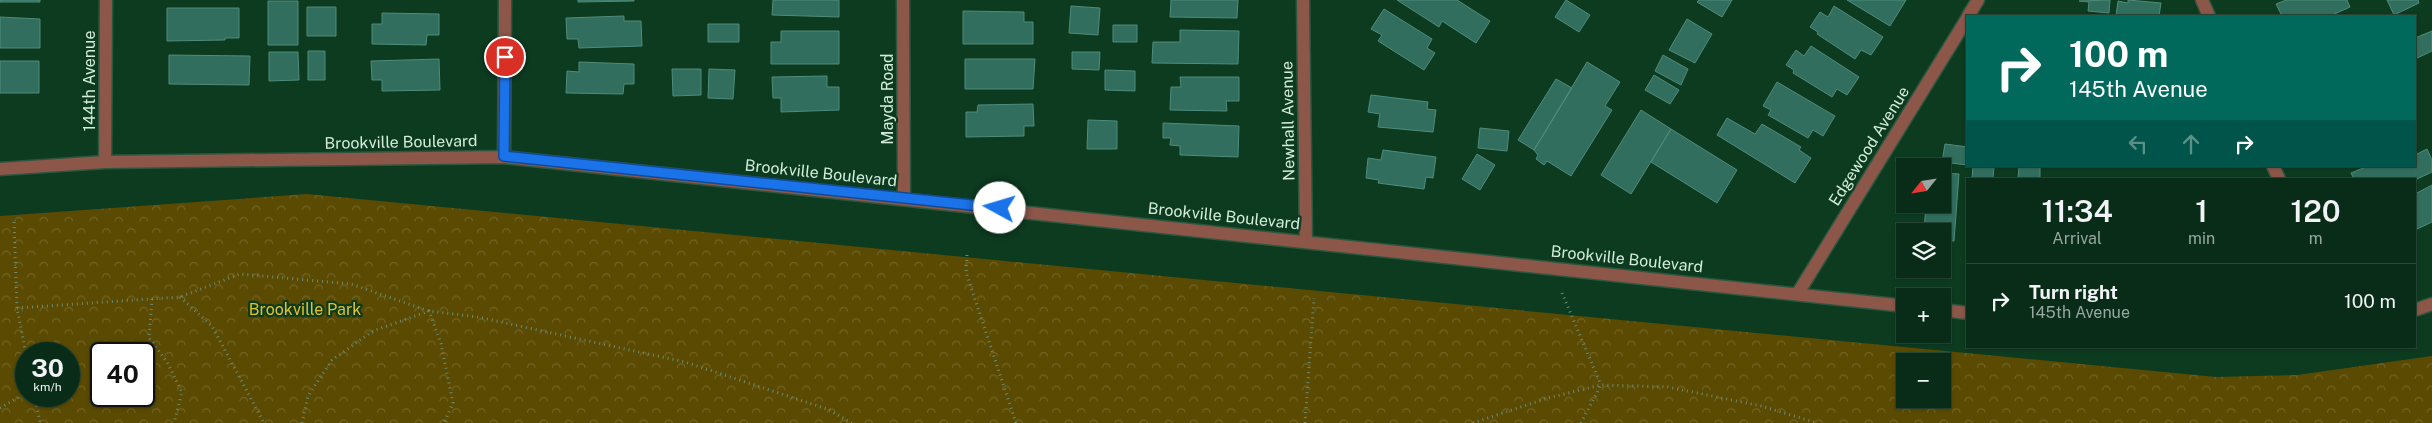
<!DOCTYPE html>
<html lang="en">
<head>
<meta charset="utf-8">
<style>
	body { margin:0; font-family:"Public Sans",sans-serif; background:#123421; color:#f1f3f6; height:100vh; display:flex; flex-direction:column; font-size:19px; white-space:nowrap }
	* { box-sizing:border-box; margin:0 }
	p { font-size:16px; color:#99a7a2 }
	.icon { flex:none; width:28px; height:28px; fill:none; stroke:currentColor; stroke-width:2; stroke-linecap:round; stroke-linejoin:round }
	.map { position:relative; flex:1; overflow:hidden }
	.panel { position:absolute; left:1966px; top:178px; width:450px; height:170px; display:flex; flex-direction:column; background:#092c18; border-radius:0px; box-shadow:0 1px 4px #0004,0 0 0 1px #294837 }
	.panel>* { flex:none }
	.hud { position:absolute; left:1966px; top:15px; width:450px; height:152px; border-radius:0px; box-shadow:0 1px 4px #0004,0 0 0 1px #294837; background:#00695c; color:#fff; overflow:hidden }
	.needle { width:32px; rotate:240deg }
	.controls { position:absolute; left:1896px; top:158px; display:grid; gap:10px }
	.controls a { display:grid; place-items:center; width:55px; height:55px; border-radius:0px; background:#092c18; box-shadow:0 1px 4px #0004,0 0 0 1px #294837; font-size:25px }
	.speed { position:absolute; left:15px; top:342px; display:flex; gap:10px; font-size:25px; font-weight:700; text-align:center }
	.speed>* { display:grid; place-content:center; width:65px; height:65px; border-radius:50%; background:#092c18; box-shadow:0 1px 4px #0004,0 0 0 1px #294837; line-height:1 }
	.speed small { font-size:12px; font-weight:400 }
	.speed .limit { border:2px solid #111; border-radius:8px; background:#fff; color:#111 }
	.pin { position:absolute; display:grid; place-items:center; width:42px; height:42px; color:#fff; margin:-21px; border:2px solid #fff; border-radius:50%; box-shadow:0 1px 5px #0007 }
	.me { position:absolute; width:55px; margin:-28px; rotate:276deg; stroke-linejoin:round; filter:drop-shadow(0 0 4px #0008) }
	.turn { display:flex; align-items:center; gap:18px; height:105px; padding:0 20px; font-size:22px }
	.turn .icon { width:65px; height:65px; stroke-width:2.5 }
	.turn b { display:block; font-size:35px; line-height:42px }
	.lanes { display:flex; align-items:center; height:48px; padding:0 20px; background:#0003; justify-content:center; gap:25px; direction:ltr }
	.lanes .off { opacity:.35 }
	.eta { display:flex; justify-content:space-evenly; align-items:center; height:85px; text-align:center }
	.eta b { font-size:30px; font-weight:600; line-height:35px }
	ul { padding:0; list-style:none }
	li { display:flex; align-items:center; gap:15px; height:75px; padding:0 20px; border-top:1px solid #294837 }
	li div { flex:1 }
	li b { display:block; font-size:19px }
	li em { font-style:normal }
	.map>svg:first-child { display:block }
	.park { fill:url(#park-crowns); fill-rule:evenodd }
	.building { fill:#316e5e; stroke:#4f8c7b }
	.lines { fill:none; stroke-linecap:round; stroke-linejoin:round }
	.minor-casing { stroke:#2c573e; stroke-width:15 }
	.path { stroke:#688c76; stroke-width:3; stroke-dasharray:1 4; stroke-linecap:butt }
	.minor { stroke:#8c5649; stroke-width:12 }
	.route-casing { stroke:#114b97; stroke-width:12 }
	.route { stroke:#1a73e8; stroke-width:9 }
	.labels { text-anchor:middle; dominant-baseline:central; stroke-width:4.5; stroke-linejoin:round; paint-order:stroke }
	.street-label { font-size:16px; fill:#d4ecdb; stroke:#0c3b20 }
	.park-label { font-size:16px; fill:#e5c128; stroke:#0c3b20 }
</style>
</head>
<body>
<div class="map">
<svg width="2432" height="423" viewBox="0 0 2432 423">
	<defs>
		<pattern id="park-crowns" width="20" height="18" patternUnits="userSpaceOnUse" patternTransform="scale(1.25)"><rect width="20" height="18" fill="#5b4a01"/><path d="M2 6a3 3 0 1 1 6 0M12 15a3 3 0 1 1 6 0" fill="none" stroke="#726425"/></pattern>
	</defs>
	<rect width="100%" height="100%" fill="#0c3b20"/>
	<path class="park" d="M307 194 2216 377 2297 375 2432 356V423H0V216ZM26 354H69V396H26ZM101 354H144V396H101ZM1942 361V399H1905V361Z"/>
	<path class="building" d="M0 0H40V2H0Z
		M578 0H634V1L578 2Z
		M773 0H839V17L772 15Z
		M1171 0H1238L1237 18 1170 17Z
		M1397 0H1457L1490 21 1476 43 1442 21 1439 27Z
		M1566 0 1590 15 1579 32 1555 17Z
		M1699 0H1732L1722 17 1697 2Z
		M1847 0H1906L1890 26Z
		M2110 0 2109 13 2088 11 2089 2 2079 1Z
		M2128 0 2161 3 2159 16H2116L2118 1 2128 3Z
		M2286 0H2347L2350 7 2330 16H2282L2276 4Z
		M2387 0H2418L2419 3 2394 15Z
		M268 1H298V45H268Z
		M1071 6 1100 8 1098 35 1069 33Z
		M1834 6 1883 37 1871 55 1861 50 1855 59 1817 34 1818 32 1810 27 1820 12 1828 17Z
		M307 7H336V36H307Z
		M167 8H239V38H225V40L167 41Z
		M1384 9 1432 39 1427 48 1435 53 1424 70 1378 41 1382 35 1371 29Z
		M963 11 1024 12V22H1033V44H963Z
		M382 13 439 14V35H427L426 45 372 44V24H382Z
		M624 16V21H641L642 46 579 48 578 39H567L566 18Z
		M0 17 40 19V48H0Z
		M1687 19 1712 34 1695 63 1669 50Z
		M708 24H739V42H708Z
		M1113 25H1137V42H1113Z
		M1180 30 1239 31 1238 64 1152 63 1153 42H1180Z
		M781 31H839V64H771V42H781Z
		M2432 31V51L2415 59V38Z
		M1811 46 1859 77 1847 95 1837 89 1832 97 1793 73 1794 70 1786 65 1796 50 1804 56Z
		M308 51H325V80H308Z
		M269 52H298L299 80 269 81Z
		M1072 52H1100L1099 70 1072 69Z
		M169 55 250 56 249 85 169 84Z
		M1663 55 1688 69 1681 85 1655 71Z
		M439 59 440 90 382 91V80H372L371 61Z
		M965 59H1035L1033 89H965Z
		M0 61H39V93H0Z
		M579 62 634 64V84H624L623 94 566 93 567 71 579 72Z
		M1587 62 1620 82 1605 106 1612 110 1571 176 1547 161 1544 165 1536 159 1538 155 1534 150Z
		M672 69H701V95L673 96Z
		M709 69 735 70 733 99 708 98Z
		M1105 70 1135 71V91L1105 90Z
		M1654 75 1679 90 1670 104 1645 90Z
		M827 76V87H839V110L781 112V98H773L772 77Z
		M1180 77H1239V101H1226L1227 111 1170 110 1171 87H1181Z
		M1556 79 1572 88 1534 150 1518 140Z
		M1777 82 1835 116 1823 136 1813 130 1808 138 1768 115 1771 110 1763 106Z
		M1371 95 1428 102 1427 109 1436 110 1433 132 1378 127 1380 114 1368 112Z
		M1033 104 1034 126H1024V136L966 137V112H977L978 105Z
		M1641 110 1671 129 1631 194 1601 175Z
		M1727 118 1755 134 1762 124 1801 147 1799 150 1811 158 1795 183 1717 135Z
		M1088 120 1117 121V149H1087Z
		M1163 123 1239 126 1238 157 1180 155V146L1170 145 1171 138H1163Z
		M1480 128 1509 131 1507 151 1478 148Z
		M1671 129 1737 170 1717 203 1651 162Z
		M1945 144 1968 147V165L1942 162Z
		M2427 149 2432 160V172L2415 180 2354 179 2351 173 2368 166H2415V155Z
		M1383 150 1436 157 1433 178 1426 177 1424 189 1378 183 1379 180 1366 178 1368 158 1381 160Z
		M1477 154 1495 165 1480 190 1462 179Z
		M1973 166H1994L1993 179H1972Z
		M2019 166H2040V179H2018Z
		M1942 173 1959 174 1954 241 1942 240V231H1924L1926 204H1942Z
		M2432 185V222L2415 230V194Z"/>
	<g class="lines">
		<g class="minor-casing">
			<path id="minor" d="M903 0 904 198
				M1303 0 1306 242
				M2202 0 2209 16
				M1968 16 1978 0
				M504 157 505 0
				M105 162 106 0
				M2273 166 2279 179
				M0 169 105 162 504 157 1905 306
				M1798 293 1968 17
				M1942 310 1968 313
				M2415 310 2432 304"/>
		</g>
		<path class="path" d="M14 222 17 308 26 354
			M967 255 966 272 1016 423
			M1562 293 1601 385
			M180 297 212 326 264 423
			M152 299 149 338 167 362 182 392 174 423
			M17 308 180 297 240 274 351 284 429 311 478 317 685 362 827 409 852 423
			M35 396 40 423
			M0 408 26 393
			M302 423 308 396 332 360 373 331 429 311 441 344 453 403 444 423
			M1305 423 1314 298
			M1473 423 1548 398 1601 385 1668 387 1761 406 1817 423
			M1581 423 1601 385"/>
		<use href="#minor" class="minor"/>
	</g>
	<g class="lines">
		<g class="route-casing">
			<path id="route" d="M505 57 504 156 1000 208"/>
		</g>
		<use href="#route" class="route"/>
	</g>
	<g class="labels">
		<g class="street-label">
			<text transform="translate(89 81) rotate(-90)">144th Avenue</text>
			<text transform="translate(887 99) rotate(-90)">Mayda Road</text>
			<text transform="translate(1288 121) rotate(-91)">Newhall Avenue</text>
			<text transform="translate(401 142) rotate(-1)">Brookville Boulevard</text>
			<text transform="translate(1869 146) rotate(-58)">Edgewood Avenue</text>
			<text transform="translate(821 173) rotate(6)">Brookville Boulevard</text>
			<text transform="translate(1224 216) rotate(6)">Brookville Boulevard</text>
			<text transform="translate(1627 259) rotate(6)">Brookville Boulevard</text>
		</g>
		<g class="park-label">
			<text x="305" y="309">Brookville Park</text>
		</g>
	</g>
</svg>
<div class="controls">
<a><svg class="needle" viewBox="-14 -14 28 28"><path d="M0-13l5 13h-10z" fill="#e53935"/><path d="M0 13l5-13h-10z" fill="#99a7a2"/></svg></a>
<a><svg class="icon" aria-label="layers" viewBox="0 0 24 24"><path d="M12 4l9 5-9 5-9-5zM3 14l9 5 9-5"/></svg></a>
<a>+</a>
<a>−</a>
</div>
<div class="speed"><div>30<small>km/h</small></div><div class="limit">40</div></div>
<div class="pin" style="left:505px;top:57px;background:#d93025"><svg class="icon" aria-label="arrive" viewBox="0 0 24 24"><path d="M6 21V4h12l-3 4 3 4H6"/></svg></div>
<svg class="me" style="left:1000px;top:208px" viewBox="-20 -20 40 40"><circle r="19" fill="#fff"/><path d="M0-13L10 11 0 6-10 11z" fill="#1a73e8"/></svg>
<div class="hud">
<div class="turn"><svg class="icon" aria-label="right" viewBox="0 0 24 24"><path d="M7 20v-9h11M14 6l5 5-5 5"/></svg><div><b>100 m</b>145th Avenue</div></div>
<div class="lanes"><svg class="icon off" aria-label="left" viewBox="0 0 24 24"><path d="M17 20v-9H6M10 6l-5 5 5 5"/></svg><svg class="icon off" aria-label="ahead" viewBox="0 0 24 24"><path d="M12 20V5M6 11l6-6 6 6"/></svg><svg class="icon" aria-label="right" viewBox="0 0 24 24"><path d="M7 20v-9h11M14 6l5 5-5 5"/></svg></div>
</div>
<section class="panel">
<div class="eta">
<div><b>11:34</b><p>Arrival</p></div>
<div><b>1</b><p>min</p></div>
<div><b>120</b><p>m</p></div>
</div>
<ul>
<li><svg class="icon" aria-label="right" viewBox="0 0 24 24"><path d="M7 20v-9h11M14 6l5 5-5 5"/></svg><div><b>Turn right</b><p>145th Avenue</p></div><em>100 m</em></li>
</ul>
</section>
</div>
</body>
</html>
